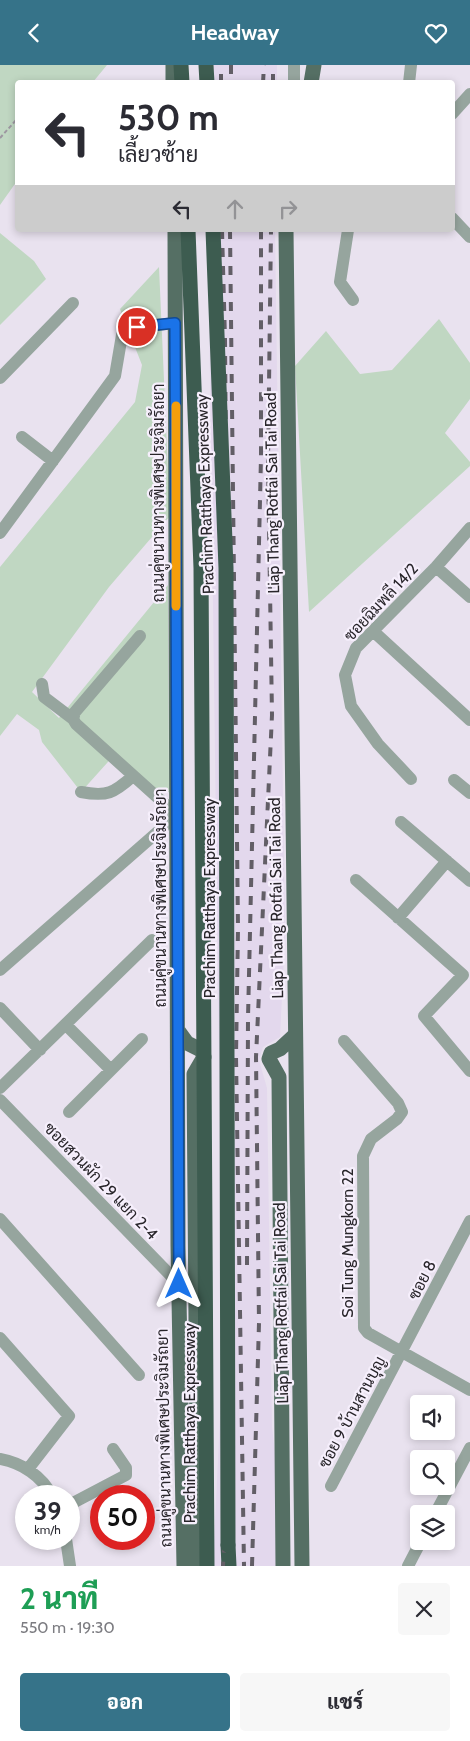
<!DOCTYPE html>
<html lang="th">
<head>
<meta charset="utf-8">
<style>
	body { margin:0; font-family:Cabin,Sarabun,sans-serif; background:#f7f7f7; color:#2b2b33; height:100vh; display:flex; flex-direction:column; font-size:19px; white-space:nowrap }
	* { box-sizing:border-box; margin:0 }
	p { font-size:16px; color:#7c7c81 }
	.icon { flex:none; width:28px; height:28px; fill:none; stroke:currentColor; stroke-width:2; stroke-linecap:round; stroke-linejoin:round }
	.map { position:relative; height:1501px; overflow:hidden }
	.panel { display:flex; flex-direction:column; background:#fff; flex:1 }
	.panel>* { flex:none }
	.banner { position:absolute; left:15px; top:15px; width:440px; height:152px; border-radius:5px; box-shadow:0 2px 8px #0003; background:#fff; color:#2b2b33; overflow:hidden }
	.controls { position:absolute; left:410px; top:1330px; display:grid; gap:10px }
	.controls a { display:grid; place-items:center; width:45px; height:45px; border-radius:5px; background:#fff; box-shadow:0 2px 8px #0003; font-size:25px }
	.speed { position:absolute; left:15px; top:1420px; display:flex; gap:10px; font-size:25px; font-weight:700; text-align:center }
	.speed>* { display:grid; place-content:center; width:65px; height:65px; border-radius:50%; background:#fff; box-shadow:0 2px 8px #0003; line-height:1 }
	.speed small { font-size:12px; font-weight:400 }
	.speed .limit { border:8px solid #d22; background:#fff; color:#111 }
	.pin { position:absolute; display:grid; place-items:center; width:42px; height:42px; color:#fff; margin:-21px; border:2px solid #fff; border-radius:50%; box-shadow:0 1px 5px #0007 }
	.me { position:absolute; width:55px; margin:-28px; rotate:0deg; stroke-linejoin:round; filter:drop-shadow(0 0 4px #0008) }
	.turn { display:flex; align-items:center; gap:18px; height:105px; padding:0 20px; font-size:22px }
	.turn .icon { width:65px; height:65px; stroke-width:2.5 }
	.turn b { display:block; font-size:35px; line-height:42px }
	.lanes { display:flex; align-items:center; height:48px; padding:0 20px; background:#0003; justify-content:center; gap:25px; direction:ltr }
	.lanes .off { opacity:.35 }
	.round { display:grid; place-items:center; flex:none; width:52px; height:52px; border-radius:5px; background:#f7f7f7 }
	.headline { display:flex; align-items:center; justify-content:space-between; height:85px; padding:0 20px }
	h1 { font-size:30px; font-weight:800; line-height:38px; color:#1e9e55 }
	.button { display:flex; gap:10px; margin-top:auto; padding:10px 20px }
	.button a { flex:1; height:58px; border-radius:5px; background:#367389; color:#fff; font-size:20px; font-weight:800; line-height:58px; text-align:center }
	.button a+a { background:#f7f7f7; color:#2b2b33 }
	header { display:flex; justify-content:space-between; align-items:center; height:65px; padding:0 20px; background:#367389; color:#fff; font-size:22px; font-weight:800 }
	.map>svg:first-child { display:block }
	.built { fill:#e3d8ed }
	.green { fill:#c0d7c2 }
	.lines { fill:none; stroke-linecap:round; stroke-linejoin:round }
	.path { stroke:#9d97a1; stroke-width:2; stroke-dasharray:4 2.5; stroke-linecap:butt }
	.minor { stroke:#96a59e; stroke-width:12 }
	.major { stroke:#556f64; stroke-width:15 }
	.highway { stroke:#3d5c50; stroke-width:15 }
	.rail { stroke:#625e66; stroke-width:4; stroke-dasharray:9 9; stroke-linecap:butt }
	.highway-bridge { stroke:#3d5c50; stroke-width:15 }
	.route-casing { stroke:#114b97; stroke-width:12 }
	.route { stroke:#1a73e8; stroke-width:9 }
	.slow { stroke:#f59e0b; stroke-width:9 }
	.labels { text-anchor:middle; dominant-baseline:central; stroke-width:4.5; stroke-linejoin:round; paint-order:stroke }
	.street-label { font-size:16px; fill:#28252a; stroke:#f6effc }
</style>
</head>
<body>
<header><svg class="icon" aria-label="back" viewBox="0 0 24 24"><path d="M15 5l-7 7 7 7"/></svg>Headway<svg class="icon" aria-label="heart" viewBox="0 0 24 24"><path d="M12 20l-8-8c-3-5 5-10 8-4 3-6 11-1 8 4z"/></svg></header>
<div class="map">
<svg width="470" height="1501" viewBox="0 0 470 1501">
	<rect width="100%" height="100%" fill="#e9e2ef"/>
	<path class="built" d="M204 0H277V17H205Z
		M208 165H275L285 870 280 972 263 982 259 995 267 1023 272 1362 288 1501H213L223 1288Z"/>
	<path class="green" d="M0 0H107L93 17 18 18 17 116 0 140Z
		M0 168 34 196 46 214 0 260Z
		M159 202 170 451 109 522 32 627 59 653 168 520 169 727 160 728 116 688 81 727 42 677 39 665 17 649 0 671V502L135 337 142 300 120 244Z
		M439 254 470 298V334L445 368 470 397V401L309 547 295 301 326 266 360 309 392 305Z"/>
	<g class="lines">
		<path class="path" d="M0 73 18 53"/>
		<path class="minor" d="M294 18V0
			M409 18 411 0
			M452 49 470 29
			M452 153 470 172
			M348 165 340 217 353 235
			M0 313 73 238
			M22 372 53 396
			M0 468 115 311 122 270 137 262 175 258
			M436 502 470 532
			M373 566 470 655
			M42 619 44 632 73 654
			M411 714 378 679 351 641 345 610 356 583 436 502 470 463
			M454 715 470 728
			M81 727C107 732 114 728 133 711
			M401 757 470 816
			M356 815 463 910 424 951 470 1006
			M398 853 447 796
			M0 905 177 750 76 659 73 654 75 647 140 571
			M0 943 40 985
			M66 960 111 1005
			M344 976 398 1038 402 1047 397 1054 371 1074 363 1091 364 1263 368 1268 470 1325
			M0 1023 152 875
			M0 1035 179 1219
			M69 1047 142 974
			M0 1154 139 1310
			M0 1273 69 1351 28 1404
			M0 1394C22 1398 42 1411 52 1431
			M331 1421 470 1156
			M69 1440 126 1410V1403L113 1384
			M435 1449 470 1383
			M66 1474 70 1501
			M408 1501 421 1476"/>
		<path class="major" d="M173 0V18
			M311 18 314 0
			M175 165 178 1181 184 1501
			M286 165 302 1501
			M179 967 187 978 201 985 204 992 194 1009 198 1501
			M283 1501 279 1012 269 994 271 988 280 984 294 971"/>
		<path class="highway" d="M181 0 182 18
			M206 0 207 18
			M188 165 201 503 207 1501
			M228 1480 229 1501"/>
		<path class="rail" d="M231 0V18
			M221 18V0
			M263 18 264 0
			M273 18V0
			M222 165 225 274 230 863 228 992 233 1337 223 1501
			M230 165 238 863 236 991 244 1501
			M247 1200 248 953 261 392V165
			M252 1501 259 1258 256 992 272 650 268 399 271 165"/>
		<path class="highway-bridge" d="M213 165 226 503 228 1480"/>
	</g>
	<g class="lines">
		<g class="route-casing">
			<path id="route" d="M137 262 175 258 179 1219"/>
		</g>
		<use href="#route" class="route"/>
		<path class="slow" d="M176 341V541"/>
	</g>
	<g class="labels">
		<g class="street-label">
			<text transform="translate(158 428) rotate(-90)">ถนนคู่ขนานทางพิเศษประจิมรัถยา</text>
			<text transform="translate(272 428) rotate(-91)">Liap Thang Rotfai Sai Tai Road</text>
			<text transform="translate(205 429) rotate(-92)">Prachim Ratthaya Expressway</text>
			<text transform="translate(381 537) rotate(-47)">ซอยฉิมพลี 14/2</text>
			<text transform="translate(160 833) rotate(-90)">ถนนคู่ขนานทางพิเศษประจิมรัถยา</text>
			<text transform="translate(209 833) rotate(-90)">Prachim Ratthaya Expressway</text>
			<text transform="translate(276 833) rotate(-91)">Liap Thang Rotfai Sai Tai Road</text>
			<text transform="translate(101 1116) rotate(46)">ซอยสวนผัก 29 แยก 2-4</text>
			<text transform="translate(347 1178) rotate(-90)">Soi Tung Mungkorn 22</text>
			<text transform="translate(422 1215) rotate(-63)">ซอย 8</text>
			<text transform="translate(281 1238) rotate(-91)">Liap Thang Rotfai Sai Tai Road</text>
			<text transform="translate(352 1347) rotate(-62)">ซอย 9 บ้านสานบุญ</text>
			<text transform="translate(189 1358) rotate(-90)">Prachim Ratthaya Expressway</text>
			<text transform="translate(164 1373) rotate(-91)">ถนนคู่ขนานทางพิเศษประจิมรัถยา</text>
		</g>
	</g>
</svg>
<div class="controls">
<a><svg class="icon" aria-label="sound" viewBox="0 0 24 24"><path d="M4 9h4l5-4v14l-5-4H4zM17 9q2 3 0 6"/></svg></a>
<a><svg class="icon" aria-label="search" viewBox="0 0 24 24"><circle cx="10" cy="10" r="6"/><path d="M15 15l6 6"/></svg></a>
<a><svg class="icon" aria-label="layers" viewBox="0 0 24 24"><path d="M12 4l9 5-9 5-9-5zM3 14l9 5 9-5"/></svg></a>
</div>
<div class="speed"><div>39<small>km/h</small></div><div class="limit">50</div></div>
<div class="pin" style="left:137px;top:262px;background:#d93025"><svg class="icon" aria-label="arrive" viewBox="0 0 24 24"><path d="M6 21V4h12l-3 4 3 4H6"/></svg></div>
<svg class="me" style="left:179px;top:1219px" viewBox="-20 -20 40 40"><path d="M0-17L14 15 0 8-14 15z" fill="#1a73e8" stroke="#fff" stroke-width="4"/></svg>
<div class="banner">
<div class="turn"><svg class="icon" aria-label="left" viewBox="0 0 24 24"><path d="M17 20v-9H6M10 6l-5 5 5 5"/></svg><div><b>530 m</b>เลี้ยวซ้าย</div></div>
<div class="lanes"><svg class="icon" aria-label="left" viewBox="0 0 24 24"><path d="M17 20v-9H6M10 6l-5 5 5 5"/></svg><svg class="icon off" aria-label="ahead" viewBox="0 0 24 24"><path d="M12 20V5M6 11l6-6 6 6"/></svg><svg class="icon off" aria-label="right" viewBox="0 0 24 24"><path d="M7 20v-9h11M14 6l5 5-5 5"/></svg></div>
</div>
</div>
<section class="panel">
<div class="headline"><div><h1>2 นาที</h1><p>550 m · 19:30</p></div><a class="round"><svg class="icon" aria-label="close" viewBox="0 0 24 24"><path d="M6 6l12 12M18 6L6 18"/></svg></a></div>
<div class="button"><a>ออก</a><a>แชร์</a></div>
</section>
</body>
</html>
